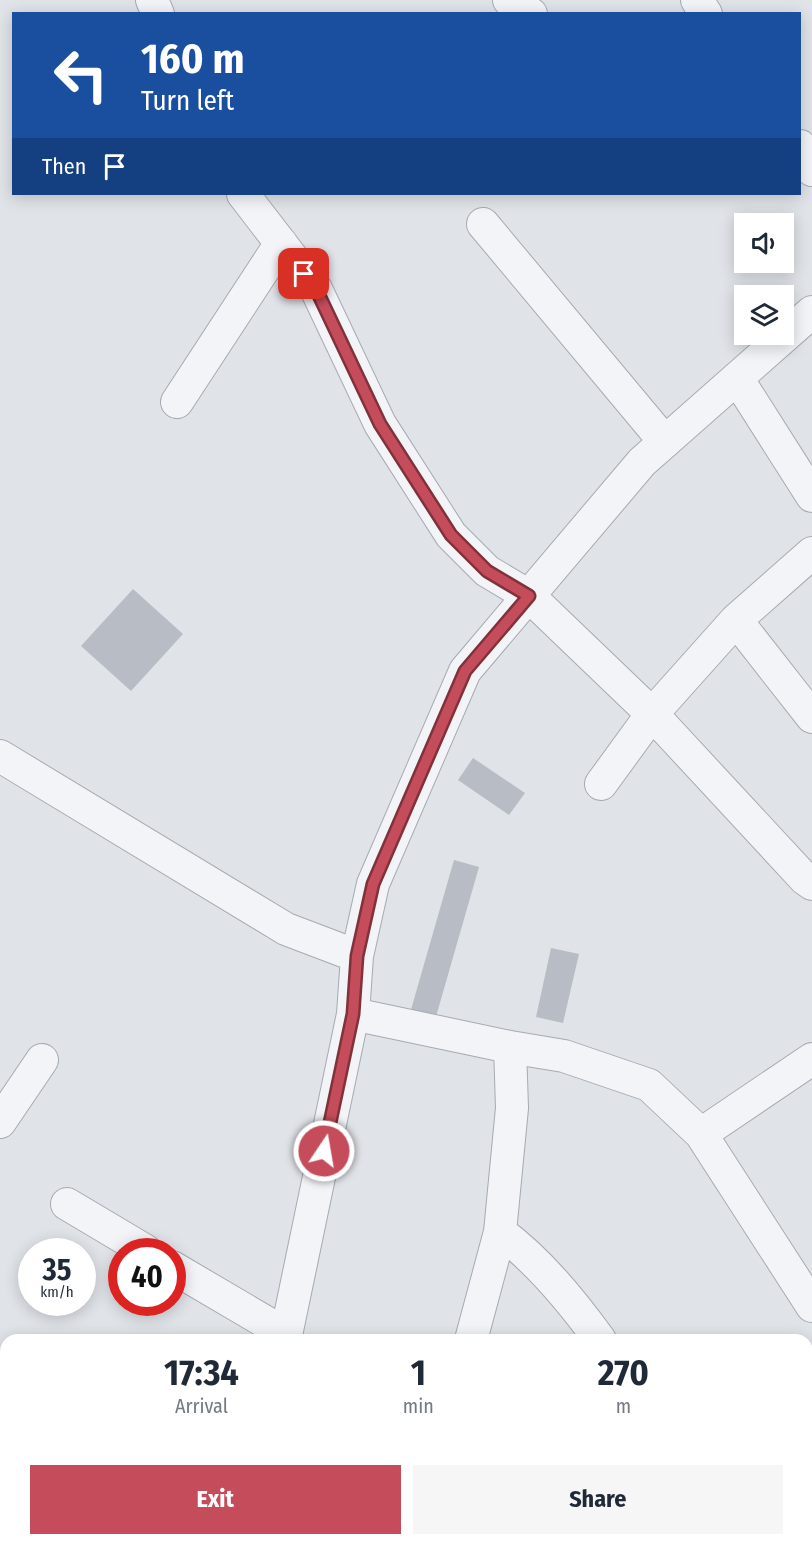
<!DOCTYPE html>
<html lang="en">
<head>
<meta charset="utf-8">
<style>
	body { margin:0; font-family:"Fira Sans Condensed",sans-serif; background:#f6f6f7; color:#1f2937; height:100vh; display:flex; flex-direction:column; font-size:22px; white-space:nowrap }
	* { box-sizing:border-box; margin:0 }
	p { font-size:20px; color:#747a83 }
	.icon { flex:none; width:33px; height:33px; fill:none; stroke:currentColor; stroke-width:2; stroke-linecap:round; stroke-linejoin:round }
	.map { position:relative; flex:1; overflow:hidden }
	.side { position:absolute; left:0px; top:1334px; width:813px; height:212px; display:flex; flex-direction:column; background:#fff; border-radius:18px 18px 0 0; box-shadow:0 3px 15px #0003 }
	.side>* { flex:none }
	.banner { position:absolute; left:12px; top:12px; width:789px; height:183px; border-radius:0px; box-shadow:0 3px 15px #0003; background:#1a4fa0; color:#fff; overflow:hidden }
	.fabs { position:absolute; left:734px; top:213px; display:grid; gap:12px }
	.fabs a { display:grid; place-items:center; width:60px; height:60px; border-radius:0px; background:#fff; box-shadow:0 3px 15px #0003; font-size:30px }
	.speed { position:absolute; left:18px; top:1238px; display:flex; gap:12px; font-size:30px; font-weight:700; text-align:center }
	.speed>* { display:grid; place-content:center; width:78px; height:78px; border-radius:50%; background:#fff; box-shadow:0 3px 15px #0003; line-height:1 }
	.speed small { font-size:15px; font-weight:400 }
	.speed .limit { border:9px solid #d22; background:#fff; color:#111 }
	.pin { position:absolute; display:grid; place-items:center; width:51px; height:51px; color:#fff; margin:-26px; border-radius:12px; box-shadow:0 3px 9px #0006 }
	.me { position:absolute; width:66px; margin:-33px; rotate:12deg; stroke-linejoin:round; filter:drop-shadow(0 0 4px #0008) }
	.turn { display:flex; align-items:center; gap:21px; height:126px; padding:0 30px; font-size:27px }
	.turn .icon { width:78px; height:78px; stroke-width:2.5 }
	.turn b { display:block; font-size:42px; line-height:51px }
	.then { display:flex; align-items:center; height:57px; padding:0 30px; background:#0003; gap:12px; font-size:22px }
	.eta { display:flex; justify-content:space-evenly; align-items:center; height:102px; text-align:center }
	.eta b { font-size:36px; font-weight:700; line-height:42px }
	.primary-button { display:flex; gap:12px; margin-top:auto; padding:12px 30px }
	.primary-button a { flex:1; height:69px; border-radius:0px; background:#c54d5b; color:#fff; font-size:24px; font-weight:700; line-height:69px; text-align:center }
	.primary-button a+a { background:#f6f6f7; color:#1f2937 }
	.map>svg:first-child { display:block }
	.building { fill:#b8bcc5 }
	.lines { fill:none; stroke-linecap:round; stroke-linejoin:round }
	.minor-casing { stroke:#a6aab2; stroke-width:34 }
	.minor { stroke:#f3f4f7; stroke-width:32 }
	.route-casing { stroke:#80323b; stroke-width:15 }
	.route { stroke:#c54d5b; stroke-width:10 }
</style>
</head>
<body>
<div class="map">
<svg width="812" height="1544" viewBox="0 0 812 1544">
	<rect width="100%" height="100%" fill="#e0e3e8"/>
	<path class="building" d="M133 589 183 634 131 691 81 646Z
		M473 758 525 793 509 815 458 780Z
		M454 860 479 867 433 1027 408 1020Z
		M551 948 579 954 563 1023 536 1017Z"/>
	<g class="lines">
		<g class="minor-casing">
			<path id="minor" d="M152 0 158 14
				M509 0 531 14
				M697 0 706 14
				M800 146 812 170
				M243 194 316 289 380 424 451 535 487 571 529 596 652 714 805 879 812 884
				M483 224 665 442
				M737 378 812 496
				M177 402 281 243
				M736 620 812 717
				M0 756 286 929 357 956
				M601 784 652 714 736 620 812 553
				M353 1014 510 1047 564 1056 649 1085 701 1134 812 1306
				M0 1122 42 1060
				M701 1134 812 1059
				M67 1204 146 1251
				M500 1232C539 1261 571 1300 600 1340
				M172 1267 286 1334
				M285 1340 353 1014 357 956 373 884 465 671 642 462 812 312
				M471 1340 500 1232 512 1108 510 1047
				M743 1539 747 1544
				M230 1544 232 1539
				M570 1544 575 1539"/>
		</g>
		<use href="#minor" class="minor"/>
	</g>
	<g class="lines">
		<g class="route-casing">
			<path id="route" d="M304 274 316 289 380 424 451 535 487 571 529 596 465 671 373 884 357 956 353 1014 324 1151"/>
		</g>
		<use href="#route" class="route"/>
	</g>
</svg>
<div class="fabs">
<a><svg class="icon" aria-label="sound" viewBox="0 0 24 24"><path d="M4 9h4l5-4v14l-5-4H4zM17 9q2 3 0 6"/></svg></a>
<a><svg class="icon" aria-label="layers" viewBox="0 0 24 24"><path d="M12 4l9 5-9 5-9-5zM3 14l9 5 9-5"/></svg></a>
</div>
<div class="speed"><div>35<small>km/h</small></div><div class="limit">40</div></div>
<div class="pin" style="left:304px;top:274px;background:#d93025"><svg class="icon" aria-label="arrive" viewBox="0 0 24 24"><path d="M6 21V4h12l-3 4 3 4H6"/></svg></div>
<svg class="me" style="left:324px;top:1151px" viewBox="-20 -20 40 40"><circle r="17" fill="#c54d5b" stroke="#fff" stroke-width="3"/><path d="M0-11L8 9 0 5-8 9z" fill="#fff"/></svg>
<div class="banner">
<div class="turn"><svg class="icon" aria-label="left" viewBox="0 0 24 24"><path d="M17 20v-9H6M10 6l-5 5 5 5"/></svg><div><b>160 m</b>Turn left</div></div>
<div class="then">Then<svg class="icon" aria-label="arrive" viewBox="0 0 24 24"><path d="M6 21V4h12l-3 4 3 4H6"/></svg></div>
</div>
<section class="side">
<div class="eta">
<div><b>17:34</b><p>Arrival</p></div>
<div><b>1</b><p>min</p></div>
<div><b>270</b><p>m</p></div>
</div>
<div class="primary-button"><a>Exit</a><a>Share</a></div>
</section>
</div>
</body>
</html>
